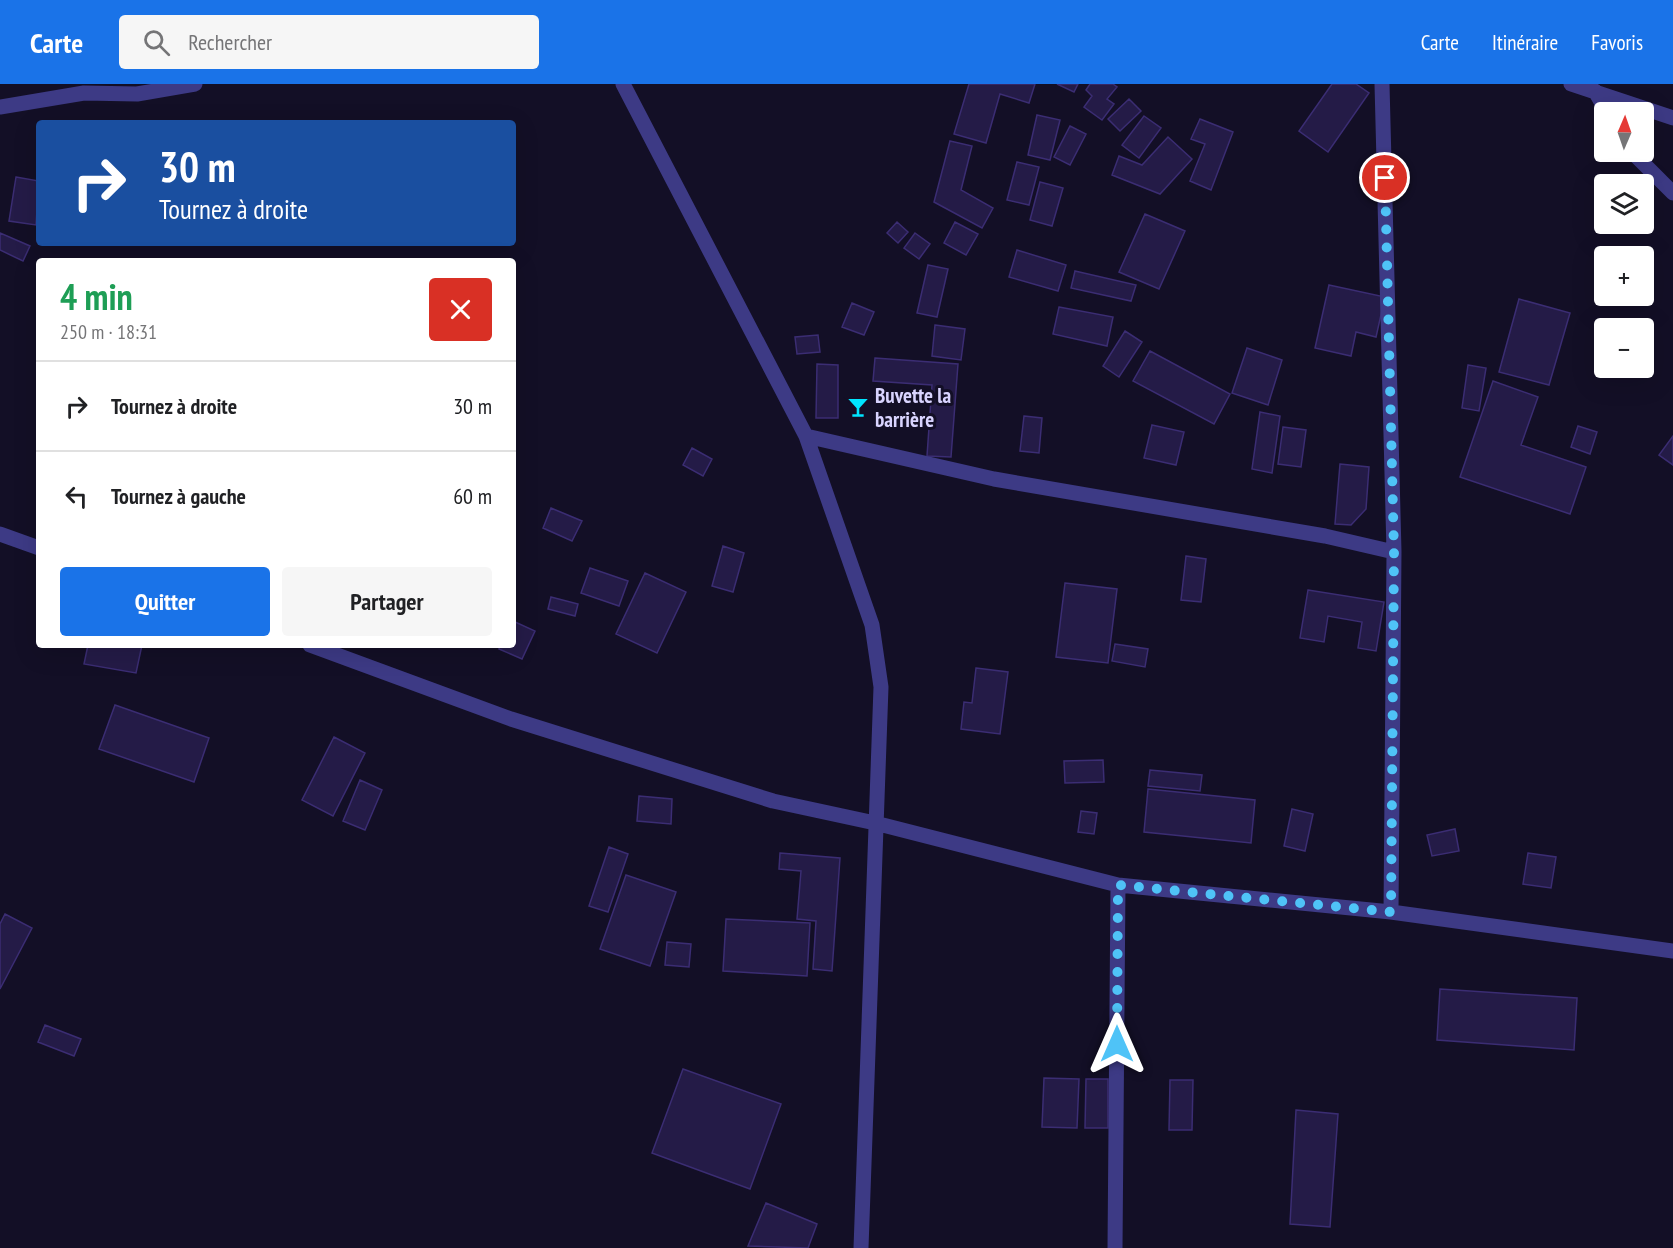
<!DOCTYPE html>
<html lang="fr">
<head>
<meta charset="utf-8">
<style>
	body { margin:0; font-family:"PT Sans Narrow",sans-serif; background:#f6f6f6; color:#202124; height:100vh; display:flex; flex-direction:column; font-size:22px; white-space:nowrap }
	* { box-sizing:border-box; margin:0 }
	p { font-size:20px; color:#757577 }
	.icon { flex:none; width:33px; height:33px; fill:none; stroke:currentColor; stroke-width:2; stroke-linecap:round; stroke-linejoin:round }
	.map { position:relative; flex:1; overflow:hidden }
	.side { position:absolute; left:36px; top:174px; width:480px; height:390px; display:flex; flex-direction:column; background:#fff; border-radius:6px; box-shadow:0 6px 24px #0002 }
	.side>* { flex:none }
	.banner { position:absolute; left:36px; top:36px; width:480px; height:126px; border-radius:6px; box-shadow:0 6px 24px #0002; background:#1a4fa0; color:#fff; overflow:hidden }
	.needle { width:39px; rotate:2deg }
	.fabs { position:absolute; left:1594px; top:18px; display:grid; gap:12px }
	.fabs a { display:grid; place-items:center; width:60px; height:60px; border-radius:6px; background:#fff; box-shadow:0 6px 24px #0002; font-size:30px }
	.pin { position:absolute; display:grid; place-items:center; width:51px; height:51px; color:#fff; margin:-26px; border:3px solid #fff; border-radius:50%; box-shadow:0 2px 6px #0007 }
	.me { position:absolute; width:66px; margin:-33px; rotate:0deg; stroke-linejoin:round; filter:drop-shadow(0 0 4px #0008) }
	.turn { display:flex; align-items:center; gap:21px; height:126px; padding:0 24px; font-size:27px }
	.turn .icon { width:78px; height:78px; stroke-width:2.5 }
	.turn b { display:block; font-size:42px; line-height:51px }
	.round { display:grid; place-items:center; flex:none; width:63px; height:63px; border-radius:6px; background:#f6f6f6 }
	.summary { display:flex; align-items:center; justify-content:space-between; height:102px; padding:0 24px }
	h1 { font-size:36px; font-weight:600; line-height:45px; color:#1e9e55 }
	.primary-button { display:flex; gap:12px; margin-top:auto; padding:12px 24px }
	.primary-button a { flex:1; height:69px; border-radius:6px; background:#1a73e8; color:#fff; font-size:24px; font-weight:600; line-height:69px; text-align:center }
	.primary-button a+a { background:#f6f6f6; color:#202124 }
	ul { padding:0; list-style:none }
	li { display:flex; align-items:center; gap:18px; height:90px; padding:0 24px; border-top:2px solid #e0e0e0 }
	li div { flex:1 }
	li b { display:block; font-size:22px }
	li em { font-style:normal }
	header { display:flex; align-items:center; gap:36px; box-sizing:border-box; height:84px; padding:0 30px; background:#1a73e8; color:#fff }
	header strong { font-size:28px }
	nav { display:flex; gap:33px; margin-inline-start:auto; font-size:21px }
	.search { width:420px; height:54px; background:#f6f6f6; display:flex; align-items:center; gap:15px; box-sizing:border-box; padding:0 21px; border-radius:6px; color:#757577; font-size:22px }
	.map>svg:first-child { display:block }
	.building { fill:#241b47; stroke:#3b2d73; stroke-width:1.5 }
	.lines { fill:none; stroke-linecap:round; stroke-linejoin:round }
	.minor { stroke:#3d3a85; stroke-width:15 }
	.route { stroke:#4fc3f7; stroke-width:10; stroke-dasharray:0 18 }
	.labels { text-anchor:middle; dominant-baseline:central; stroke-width:6; stroke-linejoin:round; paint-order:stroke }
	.poi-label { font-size:21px; font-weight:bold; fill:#d9d4ff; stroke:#130f26; text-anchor:start }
</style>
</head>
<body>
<header>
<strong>Carte</strong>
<div class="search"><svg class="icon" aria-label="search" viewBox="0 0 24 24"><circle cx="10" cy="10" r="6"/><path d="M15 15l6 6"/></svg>Rechercher</div>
<nav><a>Carte</a><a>Itinéraire</a><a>Favoris</a></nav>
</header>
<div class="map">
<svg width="1673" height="1164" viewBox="0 0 1673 1164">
	<rect width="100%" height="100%" fill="#130f26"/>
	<path class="building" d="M969 0H1035L1029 19 1000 10 986 59 954 50Z
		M1057 0H1078L1074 8Z
		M1090 0H1113L1117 3 1107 15 1114 20 1102 36 1084 23 1092 12 1086 6Z
		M1332 0H1356L1369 9 1328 68 1299 47Z
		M1129 15 1141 27 1120 47 1108 35Z
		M1037 31 1060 36 1050 76 1028 71Z
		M1144 32 1161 44 1139 74 1122 61Z
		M1200 35 1233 48 1211 106 1190 97 1205 60 1191 55Z
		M1070 42 1086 50 1070 81 1054 73Z
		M1168 53 1192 75 1160 110 1112 91 1119 72 1142 81Z
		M950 57 972 62 961 106 993 124 982 144 934 118Z
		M1017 78 1039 83 1029 121 1007 116Z
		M16 93 39 97 36 141 9 137Z
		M1040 98 1063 104 1052 142 1030 136Z
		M1145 130 1185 147 1159 205 1119 188Z
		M897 138 908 148 898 159 887 149Z
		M955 138 978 150 966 171 944 159Z
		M0 149 30 162 23 177 0 166Z
		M915 149 930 160 919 175 904 164Z
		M1017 166 1066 181 1058 207 1009 193Z
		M928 181 948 185 937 233 917 229Z
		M1075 187 1136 201 1131 217 1071 204Z
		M1329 201 1385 213 1376 253 1356 248 1351 272 1315 264Z
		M1519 215 1570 229 1549 301 1499 288Z
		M852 219 874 228 864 251 842 243Z
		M1059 223 1113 233 1107 262 1053 250Z
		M935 241 965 245 961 276 932 272Z
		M1125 247 1142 258 1119 293 1103 282Z
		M818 251 820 268 797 270 795 253Z
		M1247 264 1282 276 1268 321 1232 309Z
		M1150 267 1230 310 1214 340 1133 297Z
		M875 274 958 280 951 373 927 372 932 301 873 297Z
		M817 280 838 281V334H816Z
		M1468 281 1486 284 1479 327 1462 324Z
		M1493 297 1538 313 1521 361 1586 383 1570 430 1460 393Z
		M1260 328 1280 332 1272 389 1252 385Z
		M1024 332 1042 334 1039 369 1020 367Z
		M1152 341 1184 348 1176 381 1144 374Z
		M1578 342 1597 348 1590 370 1571 363Z
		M1283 343 1306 346 1301 383 1278 380Z
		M1673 352V381L1659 371Z
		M692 364 712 375 703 392 683 381Z
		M1340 380 1369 383 1366 425 1351 441 1335 440Z
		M551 424 582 437 572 457 543 444Z
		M723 462 744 469 733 508 712 502Z
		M1186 472 1206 475 1201 518 1181 516Z
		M590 484 628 497 619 522 581 509Z
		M645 489 686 508 657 569 616 550Z
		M1065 499 1117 505 1108 579 1056 573Z
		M1308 506 1384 518 1376 567 1358 564 1362 538 1328 532 1324 558 1300 554Z
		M551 513 578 520 575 532 548 525Z
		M513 537 535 547 522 575 499 565 500 561H513Z
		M1115 560 1148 565 1145 583 1112 577Z
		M88 561H142L136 589 84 580Z
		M976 584 1008 588 1000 650 961 645 964 618 972 619Z
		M115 621 209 654 194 698 99 665Z
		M334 653 365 669 333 732 302 716Z
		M1103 676 1104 698 1065 699 1064 677Z
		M1150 686 1202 691 1200 707 1148 702Z
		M360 696 382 706 365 746 343 737Z
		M1148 705 1255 716 1251 759 1144 748Z
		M639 712 672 715 671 740 637 737Z
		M1292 725 1313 730 1305 767 1284 762Z
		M1081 727 1097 729 1094 750 1078 748Z
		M1455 745 1459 767 1432 772 1427 751Z
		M609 763 628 770 608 828 589 822Z
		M780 769 840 774 832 887 813 885 816 837 797 835 801 787 779 785Z
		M1528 769 1556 773 1551 804 1523 800Z
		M626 791 676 808 650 882 600 865Z
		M5 830 32 844 0 905V840Z
		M726 835 810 839 807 892 723 887Z
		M667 858 691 860 689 883 665 881Z
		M1440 905 1577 914 1574 966 1437 956Z
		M45 941 81 955 74 972 38 958Z
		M683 985 781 1020 750 1105 652 1069Z
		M1044 994 1079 995 1077 1044 1042 1043Z
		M1086 995H1108V1044H1085Z
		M1170 996H1193L1192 1046H1169Z
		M1296 1026 1338 1030 1330 1143 1290 1140Z
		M766 1119 817 1140 808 1164 748 1162Z"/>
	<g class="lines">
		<path class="minor" d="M623 0 806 352 872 541 881 603 861 1164
			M1382 0 1394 468 1391 828
			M1571 0 1673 34
			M1595 7 1607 28
			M0 23 84 9 137 10 195 0
			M1632 68 1673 109
			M806 352 994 395 1325 452 1394 468
			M0 450 39 464
			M310 561 511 635 773 717 875 739 1118 801 1391 828 1673 867
			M1115 1164 1118 801"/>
	</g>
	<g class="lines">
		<path class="route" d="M1117 960 1118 801 1391 828 1394 468 1385 94"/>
	</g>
	<defs>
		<g id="bar-bare" transform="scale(1.62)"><path d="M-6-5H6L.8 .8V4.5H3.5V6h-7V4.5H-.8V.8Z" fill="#00e5ff" stroke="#130f26" stroke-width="2.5" paint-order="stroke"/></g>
	</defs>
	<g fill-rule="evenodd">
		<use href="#bar-bare" x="858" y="323"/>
	</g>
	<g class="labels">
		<g class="poi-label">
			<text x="875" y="311">Buvette la<tspan x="875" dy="24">barrière</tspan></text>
		</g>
	</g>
</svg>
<div class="fabs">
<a><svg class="needle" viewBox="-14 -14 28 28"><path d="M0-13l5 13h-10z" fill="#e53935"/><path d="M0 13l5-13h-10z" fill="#757577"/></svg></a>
<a><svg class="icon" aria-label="layers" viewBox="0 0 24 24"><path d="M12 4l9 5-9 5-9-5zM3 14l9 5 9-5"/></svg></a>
<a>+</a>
<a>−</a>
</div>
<div class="pin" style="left:1385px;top:94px;background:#d93025"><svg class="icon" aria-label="arrive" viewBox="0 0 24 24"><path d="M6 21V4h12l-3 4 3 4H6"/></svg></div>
<svg class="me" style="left:1117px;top:960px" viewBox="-20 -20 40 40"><path d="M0-17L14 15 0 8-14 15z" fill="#4fc3f7" stroke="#fff" stroke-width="4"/></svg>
<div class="banner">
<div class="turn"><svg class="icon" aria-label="right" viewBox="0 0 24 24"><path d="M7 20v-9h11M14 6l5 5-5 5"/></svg><div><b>30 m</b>Tournez à droite</div></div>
</div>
<section class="side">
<div class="summary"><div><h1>4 min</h1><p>250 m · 18:31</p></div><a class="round" style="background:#d93025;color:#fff"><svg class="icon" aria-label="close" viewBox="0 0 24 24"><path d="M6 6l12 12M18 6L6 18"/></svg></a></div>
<ul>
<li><svg class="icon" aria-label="right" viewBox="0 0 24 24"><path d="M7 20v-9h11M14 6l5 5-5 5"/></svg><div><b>Tournez à droite</b></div><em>30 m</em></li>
<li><svg class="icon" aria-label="left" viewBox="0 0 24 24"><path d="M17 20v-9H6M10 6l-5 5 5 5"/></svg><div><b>Tournez à gauche</b></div><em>60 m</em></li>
</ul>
<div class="primary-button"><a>Quitter</a><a>Partager</a></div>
</section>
</div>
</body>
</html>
